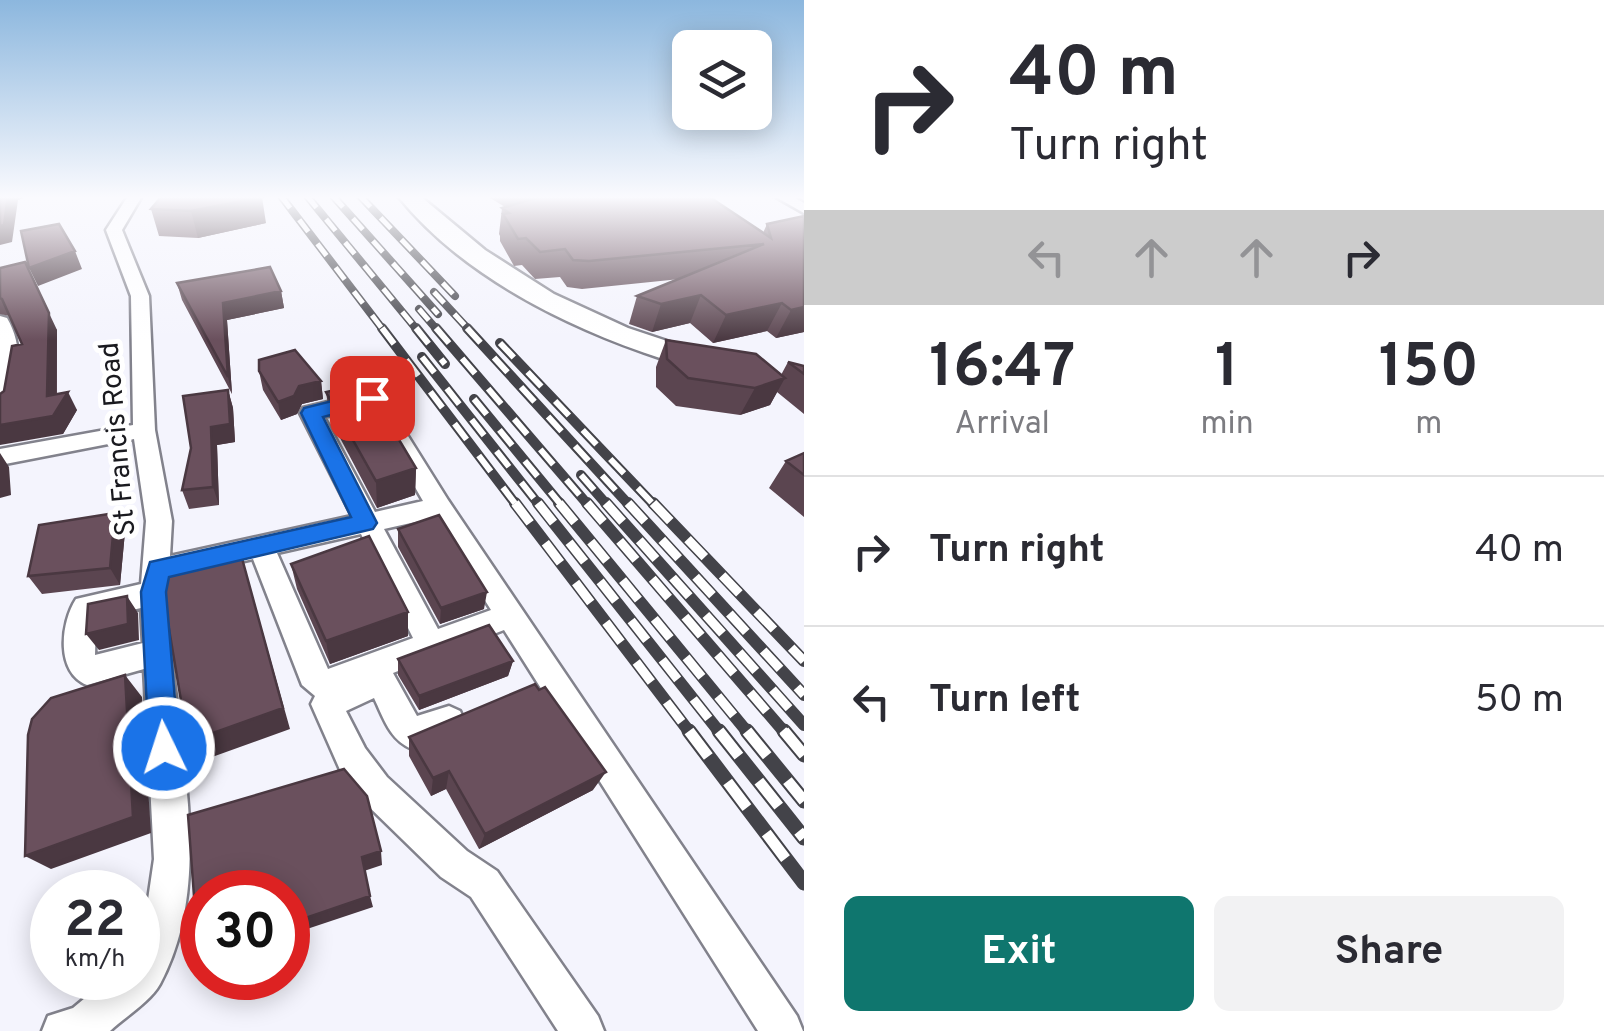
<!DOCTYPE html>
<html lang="en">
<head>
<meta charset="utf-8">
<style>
	body { margin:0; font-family:Overpass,sans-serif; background:#f2f2f3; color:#2b2b33; height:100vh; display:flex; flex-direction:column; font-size:38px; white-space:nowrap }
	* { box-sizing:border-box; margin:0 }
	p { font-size:32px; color:#7c7c81 }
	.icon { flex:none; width:55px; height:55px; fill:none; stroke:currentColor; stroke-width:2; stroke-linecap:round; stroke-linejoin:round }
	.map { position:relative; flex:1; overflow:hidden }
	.drawer { display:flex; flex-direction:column; background:#fff; width:800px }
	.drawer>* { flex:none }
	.banner { background:#fff; color:#2b2b33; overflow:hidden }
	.fabs { position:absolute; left:672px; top:30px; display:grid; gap:20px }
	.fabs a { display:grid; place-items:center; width:100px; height:100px; border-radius:15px; background:#fff; box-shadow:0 5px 25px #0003; font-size:50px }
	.speed { position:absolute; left:30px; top:870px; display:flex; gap:20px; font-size:50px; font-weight:700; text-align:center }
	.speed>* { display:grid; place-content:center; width:130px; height:130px; border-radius:50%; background:#fff; box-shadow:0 5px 25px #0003; line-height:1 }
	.speed small { font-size:25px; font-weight:400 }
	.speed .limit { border:15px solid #d22; background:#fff; color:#111 }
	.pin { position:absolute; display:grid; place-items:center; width:85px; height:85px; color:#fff; margin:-42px; border-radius:20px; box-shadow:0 5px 15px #0006 }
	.me { position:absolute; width:110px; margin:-55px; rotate:356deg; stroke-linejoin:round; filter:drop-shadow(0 0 8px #0008) }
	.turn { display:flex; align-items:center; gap:35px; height:210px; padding:0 40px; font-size:45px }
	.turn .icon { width:130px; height:130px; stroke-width:2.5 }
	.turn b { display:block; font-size:70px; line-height:85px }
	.lanes { display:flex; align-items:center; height:95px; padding:0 40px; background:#0003; justify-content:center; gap:50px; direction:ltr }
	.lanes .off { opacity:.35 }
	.eta { display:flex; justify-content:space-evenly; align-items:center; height:170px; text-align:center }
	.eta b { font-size:60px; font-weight:700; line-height:70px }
	.primary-button { display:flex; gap:20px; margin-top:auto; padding:20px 40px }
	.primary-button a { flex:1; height:115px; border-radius:15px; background:#0f766e; color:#fff; font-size:40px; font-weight:700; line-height:115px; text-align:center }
	.primary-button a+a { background:#f2f2f3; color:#2b2b33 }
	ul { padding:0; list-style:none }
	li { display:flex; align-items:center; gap:30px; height:150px; padding:0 40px; border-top:2px solid #e1e1e2 }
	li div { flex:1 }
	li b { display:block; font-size:38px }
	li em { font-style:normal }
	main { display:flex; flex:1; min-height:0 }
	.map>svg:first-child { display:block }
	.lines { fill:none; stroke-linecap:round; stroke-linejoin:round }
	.street-casing { stroke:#82828c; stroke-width:5 }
	.secondary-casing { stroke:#82828c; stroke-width:5 }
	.street { fill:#fff; fill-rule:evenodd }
	.secondary { fill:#fff; fill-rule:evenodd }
	.rail-far3-casing { stroke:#434349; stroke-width:8 }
	.rail-far2-casing { stroke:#434349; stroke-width:10 }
	.rail-far1-casing { stroke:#434349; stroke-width:12 }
	.rail-casing { stroke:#434349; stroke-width:15 }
	.rail-far3 { stroke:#fff; stroke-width:5; stroke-dasharray:15; stroke-linecap:butt }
	.rail-far2 { stroke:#fff; stroke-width:6; stroke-dasharray:20; stroke-linecap:butt }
	.rail-far1 { stroke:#fff; stroke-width:9; stroke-dasharray:25; stroke-linecap:butt }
	.rail { stroke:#fff; stroke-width:11; stroke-dasharray:32; stroke-linecap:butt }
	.wall { fill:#5b4550 }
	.shaded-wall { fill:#4a3841 }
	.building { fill:#6a505d; stroke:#4a3841; stroke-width:2.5 }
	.route { fill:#1a73e8; stroke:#114b97; stroke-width:2.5 }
	.labels { text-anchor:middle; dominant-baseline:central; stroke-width:10; stroke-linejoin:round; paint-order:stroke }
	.street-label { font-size:28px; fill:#1a1a1f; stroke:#fff }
</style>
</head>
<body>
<main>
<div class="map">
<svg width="804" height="1031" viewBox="0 0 804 1031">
	<rect width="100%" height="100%" fill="#f4f4fd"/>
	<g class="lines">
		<g class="street-casing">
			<path id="street" d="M128 196H142L122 230 149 296 155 430 172 521 170 556 352 516 300 413 303 408 374 391 381 393 448 500 797 1016 803 1031H758L504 630 393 673 417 716 449 706 460 711 465 722 460 733 412 749C390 740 384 719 374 698L346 711 365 748 387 777 467 851 497 871 598 1016 604 1031H558L471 897 441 877 363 801 341 772 311 704 315 696 302 685 253 559 169 578C162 708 225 863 160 984 150 1002 125 1017 110 1031H42L48 1016 73 1008 109 978H138V939L145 920 154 859 144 669 87 685C56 673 60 624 76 599L141 584 146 521 134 439 0 465V449L133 425 131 296 106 230ZM368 406 423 501 375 512 324 417ZM433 518 491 610 438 629 384 529ZM361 534 413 638 328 669 277 553ZM141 608 143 643 95 655 96 618Z
				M774 196H791L804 203V213Z
				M0 316 7 318C24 347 19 377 11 408L0 415Z"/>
		</g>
		<g class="secondary-casing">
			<path id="secondary" d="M398 196H420L485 250 554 294 628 328 715 357 719 363 715 369C698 373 680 364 663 359 568 328 462 276 398 196Z"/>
		</g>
		<use href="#street" class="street"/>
		<use href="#secondary" class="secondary"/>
		<g class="rail-far3-casing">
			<path id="rail-far3" d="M281 196 384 331
				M307 196 418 331
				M333 196 438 314
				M360 196 455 296
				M434 292 470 331
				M419 309 438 331"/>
		</g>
		<g class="rail-far2-casing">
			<path id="rail-far2" d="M382 328 517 506
				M416 328 445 364
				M436 328 589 506
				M467 328 630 506
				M500 343 655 506
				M422 357 540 506
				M474 399 562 506
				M581 475 608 506"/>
		</g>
		<g class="rail-far1-casing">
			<path id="rail-far1" d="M515 503 691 734
				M538 503 721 734
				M559 503 749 734
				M587 503 786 734
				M606 503 804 725
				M628 503 804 695
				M653 503 804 661"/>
		</g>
		<g class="rail-casing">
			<path id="rail" d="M689 731 804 883
				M719 731 804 838
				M747 731 804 801
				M784 731 804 755"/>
		</g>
		<use href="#rail-far3" class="rail-far3"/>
		<use href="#rail-far2" class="rail-far2"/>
		<use href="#rail-far1" class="rail-far1"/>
		<use href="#rail" class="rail"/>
	</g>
	<path class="wall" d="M162 196 266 223 198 238 159 236 151 209Z
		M487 196H708L763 233 767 224 804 332 776 338 767 331 713 343 690 323 652 332 629 324 637 296 680 279 582 289 567 287 560 277 535 279 522 265 514 266 500 241V236L499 234 502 208 505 207Z
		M0 268 57 330V394L77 410 63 434 4 391 22 344 10 316 0 314Z
		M177 283 281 291 284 308 227 320 232 394 182 300Z
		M666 340 781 375 788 362 804 366V414L777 392 770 405 740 415 676 406 656 387V367Z
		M259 371 321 381 323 399 302 404 297 414 281 420 263 390Z
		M228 390 233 408 235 442 217 445 219 505 189 509 182 490Z
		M326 392 416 468 415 495 377 508 330 419Z
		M804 453V517L769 488 786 461Z
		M115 513 125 532 120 585 42 594 28 576Z
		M398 529 484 609 440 624 398 547Z
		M291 564 408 636 330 664 297 589Z
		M398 659 513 661 508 676 419 710 398 675Z
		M409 737 593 790 479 849 446 789 431 796 409 756Z"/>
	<path class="shaded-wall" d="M8 196H30L18 200 12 242 0 245V226Z
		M262 197 266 223 198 238 191 211Z
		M75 251 82 269 38 286 29 268Z
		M25 262 57 330 56 411 68 392 77 410 63 434 0 445V425L47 396Z
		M281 291 284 308 227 320 232 394 228 377 223 303Z
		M701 295 690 323 652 332 661 304Z
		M782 303 767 331 713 343 726 315Z
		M804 307V332L776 338 791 310Z
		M785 378 770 405 740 415 755 388Z
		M321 381 323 399 302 404 297 414 281 420 278 402 299 386Z
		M228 390 233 408 235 442 217 445 219 505 213 487 211 427Z
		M0 453 9 467 11 495 0 498Z
		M416 468 415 495 377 508 376 481Z
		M115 513 125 532 120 585 110 568Z
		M240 551 290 729 201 761 188 742Z
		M487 592 484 609 440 624 441 608Z
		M127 596 138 613 139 640 99 650 86 634Z
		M408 612V636L330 664 326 641Z
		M168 623 175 648 161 624Z
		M513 661 508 676 419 710V696Z
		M125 675 142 697 151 833 51 869 25 856Z
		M449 771 446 789 431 796 433 778Z
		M606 772 593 790 479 849 485 834Z
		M381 851 382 865 364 871 362 857Z
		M370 896 373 907 295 933 288 925V924Z"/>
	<path class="building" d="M0 196H8L4 225 0 226Z
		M162 196H261L262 197 191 211 151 209Z
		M532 196H708L771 238 767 224 804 216V307L791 310 782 303 726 315 701 295 661 304 637 296 764 244 589 261 573 260 565 249 540 252 526 238 518 239 503 214 509 213 502 208 536 198Z
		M59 224 75 251 29 268 21 231Z
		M25 262 49 313 47 396 68 392 53 416 0 425V394L4 391 12 346 22 344 2 299 0 298V268Z
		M270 267 281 291 223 303 228 377 177 283Z
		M666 340 756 354 785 378 755 388 688 378 667 359Z
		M295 350 321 381 299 386 294 396 278 402 259 371V360Z
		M788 362 804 366V374Z
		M365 383 416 468 376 481 326 392Z
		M228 390 230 424 211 427 213 487 182 490 191 448 183 396Z
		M804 453V475L786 461Z
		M115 513 110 568 28 576 39 525Z
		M439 515 487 592 441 608 398 529Z
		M369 536 408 612 326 641 291 564Z
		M240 551 283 708 188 742 168 623 161 624 160 574Z
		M127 596 128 624 86 634 88 604Z
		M489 625 513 661 419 696 398 659Z
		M125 675 133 817 25 856 28 735 32 719 51 698Z
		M535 684 539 690 545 687 606 772 485 834 449 771 433 778 409 737Z
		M344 769 367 796 381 851 362 857 370 896 288 924V892H202V921L196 923 188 815Z"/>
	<linearGradient id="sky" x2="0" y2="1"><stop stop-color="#8cb7de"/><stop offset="0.58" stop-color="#fafafe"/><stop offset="1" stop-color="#fafafe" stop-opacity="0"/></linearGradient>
	<rect width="804" height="340" fill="url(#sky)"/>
	<path class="route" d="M372 391 382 398 379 402 323 417 377 523 373 529 169 577 166 592 179 748 175 759 164 763 154 759 149 748 141 592 150 562 351 517 301 413 304 408Z"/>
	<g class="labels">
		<g class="street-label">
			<text transform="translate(119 439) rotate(-95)">St Francis Road</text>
		</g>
	</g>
</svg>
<div class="fabs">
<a><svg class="icon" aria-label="layers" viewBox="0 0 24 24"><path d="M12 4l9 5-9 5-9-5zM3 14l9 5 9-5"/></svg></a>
</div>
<div class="speed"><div>22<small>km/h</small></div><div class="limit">30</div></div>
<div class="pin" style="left:372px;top:398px;background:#d93025"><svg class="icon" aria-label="arrive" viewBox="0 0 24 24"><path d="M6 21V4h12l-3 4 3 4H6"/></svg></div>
<svg class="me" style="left:164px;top:748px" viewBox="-20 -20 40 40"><circle r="17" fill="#1a73e8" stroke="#fff" stroke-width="3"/><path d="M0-11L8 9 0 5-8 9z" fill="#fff"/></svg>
</div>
<section class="drawer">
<div class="banner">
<div class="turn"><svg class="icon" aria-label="right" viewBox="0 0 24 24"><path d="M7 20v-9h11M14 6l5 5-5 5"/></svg><div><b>40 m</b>Turn right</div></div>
<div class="lanes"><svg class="icon off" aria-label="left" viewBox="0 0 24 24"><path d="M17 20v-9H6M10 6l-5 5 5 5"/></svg><svg class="icon off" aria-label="ahead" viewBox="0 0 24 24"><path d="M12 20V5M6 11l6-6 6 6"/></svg><svg class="icon off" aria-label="ahead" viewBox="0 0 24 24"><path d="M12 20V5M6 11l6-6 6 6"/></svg><svg class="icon" aria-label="right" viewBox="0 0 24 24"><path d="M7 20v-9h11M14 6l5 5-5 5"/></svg></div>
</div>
<div class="eta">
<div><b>16:47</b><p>Arrival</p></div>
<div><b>1</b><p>min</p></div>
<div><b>150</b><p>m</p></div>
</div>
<ul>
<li><svg class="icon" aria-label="right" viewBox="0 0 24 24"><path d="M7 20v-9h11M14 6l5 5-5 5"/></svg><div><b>Turn right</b></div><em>40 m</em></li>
<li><svg class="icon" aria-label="left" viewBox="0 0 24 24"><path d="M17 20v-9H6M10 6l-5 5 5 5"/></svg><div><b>Turn left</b></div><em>50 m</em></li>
</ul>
<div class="primary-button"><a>Exit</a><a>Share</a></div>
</section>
</main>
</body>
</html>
